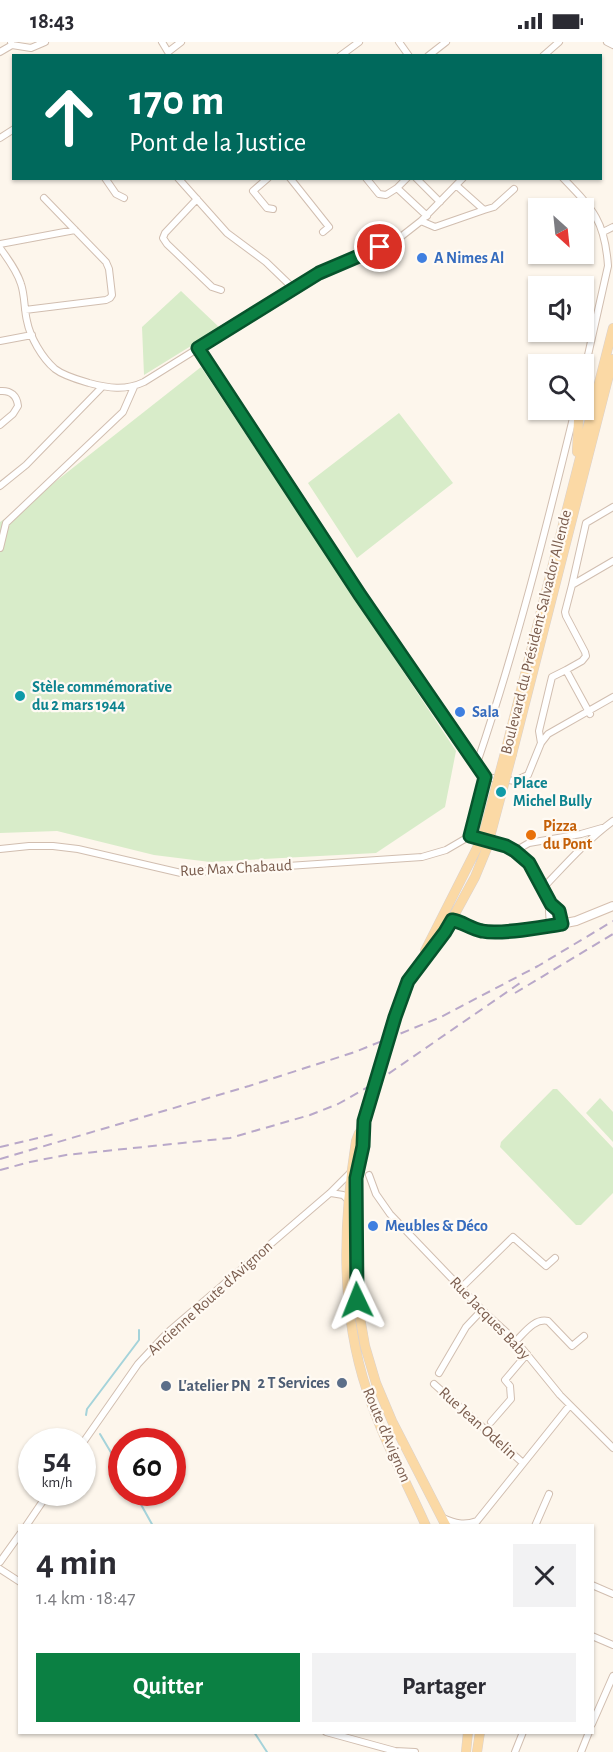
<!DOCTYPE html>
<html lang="fr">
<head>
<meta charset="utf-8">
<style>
	body { margin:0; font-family:"Alegreya Sans",sans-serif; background:#f2f2f3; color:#2b2b33; height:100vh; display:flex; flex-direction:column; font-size:22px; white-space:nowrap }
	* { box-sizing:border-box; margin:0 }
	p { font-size:20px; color:#7c7c81 }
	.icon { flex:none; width:33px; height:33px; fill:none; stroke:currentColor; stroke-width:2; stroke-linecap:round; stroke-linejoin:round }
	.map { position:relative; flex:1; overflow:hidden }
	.sheet { position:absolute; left:18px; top:1482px; width:576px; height:210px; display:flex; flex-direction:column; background:#fff; border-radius:0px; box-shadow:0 2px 4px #0004 }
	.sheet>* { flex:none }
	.hud { position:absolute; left:12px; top:12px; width:590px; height:126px; border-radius:0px; box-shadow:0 2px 4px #0004; background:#00695c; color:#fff; overflow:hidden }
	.needle { width:39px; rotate:153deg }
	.controls { position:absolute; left:528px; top:156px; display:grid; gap:12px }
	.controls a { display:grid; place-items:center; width:66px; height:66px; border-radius:0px; background:#fff; box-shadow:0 2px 4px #0004; font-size:30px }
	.speed { position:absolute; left:18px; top:1386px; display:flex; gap:12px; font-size:30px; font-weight:700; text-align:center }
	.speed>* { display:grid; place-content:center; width:78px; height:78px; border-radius:50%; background:#fff; box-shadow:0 2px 4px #0004; line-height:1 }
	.speed small { font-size:15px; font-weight:400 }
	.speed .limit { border:9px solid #d22; background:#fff; color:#111 }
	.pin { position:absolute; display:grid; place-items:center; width:51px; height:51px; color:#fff; margin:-26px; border:3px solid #fff; border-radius:50%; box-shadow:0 2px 6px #0007 }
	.me { position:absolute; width:66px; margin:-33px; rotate:358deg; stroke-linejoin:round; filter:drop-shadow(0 0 4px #0008) }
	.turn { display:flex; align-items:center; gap:21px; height:126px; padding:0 18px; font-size:27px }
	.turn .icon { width:78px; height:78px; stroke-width:2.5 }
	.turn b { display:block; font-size:42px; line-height:51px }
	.round { display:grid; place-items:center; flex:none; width:63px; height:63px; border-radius:0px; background:#f2f2f3 }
	.head { display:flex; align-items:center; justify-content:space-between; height:102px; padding:0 18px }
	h1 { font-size:36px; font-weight:700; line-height:45px }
	.button { display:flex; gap:12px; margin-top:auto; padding:12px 18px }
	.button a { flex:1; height:69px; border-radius:0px; background:#0b8043; color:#fff; font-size:24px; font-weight:700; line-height:69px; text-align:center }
	.button a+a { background:#f2f2f3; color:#2b2b33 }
	.status { display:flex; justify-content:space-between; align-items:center; height:42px; padding:0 30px; background:#fff; direction:ltr }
	.status svg { height:16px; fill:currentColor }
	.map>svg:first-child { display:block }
	.green { fill:#d8ecc9 }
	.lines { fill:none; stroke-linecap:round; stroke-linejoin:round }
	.stream { stroke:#a5d3da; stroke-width:2 }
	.minor-casing { stroke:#d1beb0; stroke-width:8 }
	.secondary-casing { stroke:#d6c0b0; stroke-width:10 }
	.primary-casing { stroke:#dad1cd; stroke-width:10 }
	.minor { stroke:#fff; stroke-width:6 }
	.secondary { stroke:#fff; stroke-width:8 }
	.primary { stroke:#fbd9a5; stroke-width:9 }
	.rail { stroke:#b9a8c9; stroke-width:2; stroke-dasharray:9 6; stroke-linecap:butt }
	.primary-bridge-casing { stroke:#dad1cd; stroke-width:10; stroke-linecap:butt }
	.primary-bridge { stroke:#fbd9a5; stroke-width:9 }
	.route-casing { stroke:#07532c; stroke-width:15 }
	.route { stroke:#0b8043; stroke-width:10 }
	.shop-dot { fill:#3f7fe0; stroke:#fffaf3; stroke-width:2 }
	.culture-dot { fill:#0f9aa8; stroke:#fffaf3; stroke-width:2 }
	.food-dot { fill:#e8710a; stroke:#fffaf3; stroke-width:2 }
	.service-dot { fill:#5c6f8a; stroke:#fffaf3; stroke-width:2 }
	.labels { text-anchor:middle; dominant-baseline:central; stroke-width:4.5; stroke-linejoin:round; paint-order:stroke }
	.shop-label { font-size:16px; font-weight:bold; fill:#366cbe; stroke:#fffaf3; text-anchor:start }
	.street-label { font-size:16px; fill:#7a5c4d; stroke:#fffaf3 }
	.culture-label { font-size:16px; font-weight:bold; fill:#0d838f; stroke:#fffaf3; text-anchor:start }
	.food-label { font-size:16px; font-weight:bold; fill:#c56008; stroke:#fffaf3; text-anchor:start }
	.service-label { font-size:16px; font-weight:bold; fill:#4e5e75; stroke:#fffaf3; text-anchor:end }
</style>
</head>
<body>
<div class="status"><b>18:43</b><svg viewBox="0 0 49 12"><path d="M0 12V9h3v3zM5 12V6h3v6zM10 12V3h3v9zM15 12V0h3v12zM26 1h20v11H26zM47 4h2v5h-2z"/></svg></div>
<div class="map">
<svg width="613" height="1710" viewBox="0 0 613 1710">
	<rect width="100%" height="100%" fill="#fdf6ec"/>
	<path class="green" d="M181 249 220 286 144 333 142 285Z
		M201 325 456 709 445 765 376 811 210 820 154 813 57 789 0 791V480L27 462Z
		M399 371 453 441 357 516 308 441Z
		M553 1047H557L613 1106V1151L581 1183H576L500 1105 501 1100Z
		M600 1056 613 1070V1100L586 1071Z"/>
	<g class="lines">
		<path class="stream" d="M86 1373 87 1367 139 1298V1288
			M100 1392 122 1429
			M134 1450 153 1484
			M254 1690 267 1710"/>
		<g class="minor-casing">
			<path id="minor" d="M11 0 12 3 31 6 45 0
				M162 0 168 10 181 0
				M399 0 409 14
				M607 0 613 3
				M0 10 12 3
				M340 14 359 0
				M428 14 446 0
				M543 14 559 0
				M0 96 14 87
				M105 136 116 152 124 156
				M178 136 227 191 266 220 293 246
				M268 136 253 149 267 166 273 167
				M290 136 329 185 323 190
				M366 136 379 152 386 153 397 146 407 136
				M416 136 440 160
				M563 136C593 167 605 179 608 224L584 331
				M457 144 484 168 494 165 514 147
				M397 146 427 174
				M197 157 165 191 163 196 167 202 212 245 221 248
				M421 179 435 185 484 168
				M603 190 613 185
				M0 202 75 188
				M0 206C8 217 17 229 21 242 25 254 24 267 27 279 30 295 42 316 55 327 64 334 79 338 89 341 108 346 125 349 144 340L319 231 398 197 421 179 463 136
				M25 268 106 258 110 256 112 253 109 227 106 220 44 156
				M0 299 32 293
				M199 306 352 541 485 735
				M0 349C11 348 17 354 18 364L13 372 0 383
				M0 444 26 423 102 345
				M0 506 6 481 123 370 134 345
				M572 543 586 481 613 465
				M590 672 566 628 582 619 586 614 585 610 566 574 565 570 572 543 613 519
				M541 701 539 689 551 639 552 635 566 628
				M476 724C516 607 546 487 575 368
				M485 735 515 739 528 733 541 701 548 692 613 655
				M470 794 506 804 515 809 529 821 551 862 559 869 562 882
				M470 794 485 735
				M0 807 29 804H53L78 807 181 831 422 815 446 808 470 794
				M515 809 529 801 581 792 602 786
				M543 846C565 823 587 798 613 779
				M550 884 549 869 551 862
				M369 1133 376 1152 390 1172 482 1268 516 1299 560 1353 613 1406
				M331 1151 343 1153 348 1158
				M461 1246 513 1195 546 1224 555 1216
				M516 1299C525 1290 535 1276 548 1279L572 1304 584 1294
				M439 1331 466 1285 482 1268
				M434 1342 523 1421
				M491 1380 511 1357 510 1344 505 1338 527 1312
				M82 1402 138 1322 167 1291 330 1151 352 1129
				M443 1476C455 1481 463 1484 477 1479
				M26 1484 49 1450
				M473 1484 570 1363
				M535 1484 549 1452
				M0 1520 20 1492
				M0 1527 20 1540
				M592 1543 613 1552
				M592 1594 613 1603
				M592 1682 613 1634
				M326 1690 395 1709 415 1710
				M515 1710 523 1690
				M581 1710 589 1690"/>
		</g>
		<g class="secondary-casing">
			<path id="secondary" d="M452 878 460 879 476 888 493 890 550 884 576 879 613 864"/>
		</g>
		<g class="primary-casing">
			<path id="primary" d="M577 410 579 368
				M505 711 613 286
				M512 712 613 317
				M425 909 478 804
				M408 939 445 890 475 835 487 806
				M364 1079 363 1104 356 1136V1203L357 1258 365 1304 376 1341 392 1379 446 1484
				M359 1091 356 1099C343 1182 340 1268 367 1349 382 1395 406 1439 426 1484
				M466 1710 468 1690
				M477 1710 480 1690"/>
		</g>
		<use href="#minor" class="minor"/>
		<use href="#secondary" class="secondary"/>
		<use href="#primary" class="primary"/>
		<path class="rail" d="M515 951 613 892
			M0 1105 55 1092
			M0 1117 249 1044 355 1010 441 975 538 924 613 879
			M0 1128 30 1120 66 1113 230 1096 310 1073 338 1062 375 1041 520 941"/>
		<g class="primary-bridge-casing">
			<path id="primary-bridge" d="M478 804 483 794 505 711
				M487 806 512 712
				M364 1079 395 975 408 939"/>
		</g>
		<use href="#primary-bridge" class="primary-bridge"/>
	</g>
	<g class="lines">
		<g class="route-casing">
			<path id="route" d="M357 1258 356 1136 363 1104 364 1079 395 975 408 939 445 890 452 878C463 880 471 887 482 889 501 893 542 885 562 882L559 869 551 862 529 821 515 809 506 804 470 794 485 735 360 553 198 306 319 231 380 205"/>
		</g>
		<use href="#route" class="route"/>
	</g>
	<g class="shop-dot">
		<circle cx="422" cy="216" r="6"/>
		<circle cx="460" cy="670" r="6"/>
		<circle cx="373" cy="1184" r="6"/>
	</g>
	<g class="culture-dot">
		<circle cx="20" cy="654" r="6"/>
		<circle cx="501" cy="750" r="6"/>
	</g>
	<circle class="food-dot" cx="531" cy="793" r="6"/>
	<g class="service-dot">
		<circle cx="342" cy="1341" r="6"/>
		<circle cx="166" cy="1344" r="6"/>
	</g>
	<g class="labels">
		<g class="shop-label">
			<text x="434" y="216">A Nimes Al</text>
			<text x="472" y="670">Sala</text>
			<text x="385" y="1184">Meubles &amp; Déco</text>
		</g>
		<g class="street-label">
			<text transform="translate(536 590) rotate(-76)">Boulevard du Président Salvador Allende</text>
			<text transform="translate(236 826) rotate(-3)">Rue Max Chabaud</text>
			<text transform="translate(210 1256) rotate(-42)">Ancienne Route d'Avignon</text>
			<text transform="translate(490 1276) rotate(46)">Rue Jacques Baby</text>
			<text transform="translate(478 1381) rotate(42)">Rue Jean Odelin</text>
			<text transform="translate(387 1393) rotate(67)">Route d'Avignon</text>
		</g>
		<g class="culture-label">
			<text x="32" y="645">Stèle commémorative<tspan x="32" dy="18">du 2 mars 1944</tspan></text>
			<text x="513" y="741">Place<tspan x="513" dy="18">Michel Bully</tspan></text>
		</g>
		<g class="food-label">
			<text x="543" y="784">Pizza<tspan x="543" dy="18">du Pont</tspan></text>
		</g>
		<g class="service-label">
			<text x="330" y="1341">2 T Services</text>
			<text x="178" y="1344" text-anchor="start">L'atelier PN</text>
		</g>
	</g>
</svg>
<div class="controls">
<a><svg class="needle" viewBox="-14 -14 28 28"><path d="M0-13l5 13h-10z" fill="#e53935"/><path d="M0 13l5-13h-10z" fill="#7c7c81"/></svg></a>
<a><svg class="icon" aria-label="sound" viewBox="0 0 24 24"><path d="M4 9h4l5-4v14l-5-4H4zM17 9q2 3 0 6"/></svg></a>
<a><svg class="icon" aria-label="search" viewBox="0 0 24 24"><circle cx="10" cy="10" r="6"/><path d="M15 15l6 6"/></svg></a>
</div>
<div class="speed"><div>54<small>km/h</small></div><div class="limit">60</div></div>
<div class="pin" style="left:380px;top:205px;background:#d93025"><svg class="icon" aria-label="arrive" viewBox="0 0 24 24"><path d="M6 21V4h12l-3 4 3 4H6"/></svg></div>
<svg class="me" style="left:357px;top:1258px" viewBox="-20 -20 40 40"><path d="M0-17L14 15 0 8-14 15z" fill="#0b8043" stroke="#fff" stroke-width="4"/></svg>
<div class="hud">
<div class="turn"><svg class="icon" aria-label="ahead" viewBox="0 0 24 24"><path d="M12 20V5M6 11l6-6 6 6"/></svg><div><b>170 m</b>Pont de la Justice</div></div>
</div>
<section class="sheet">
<div class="head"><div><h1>4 min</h1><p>1.4 km · 18:47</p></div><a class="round"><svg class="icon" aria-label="close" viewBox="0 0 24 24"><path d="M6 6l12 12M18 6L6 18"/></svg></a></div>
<div class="button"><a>Quitter</a><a>Partager</a></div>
</section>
</div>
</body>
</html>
